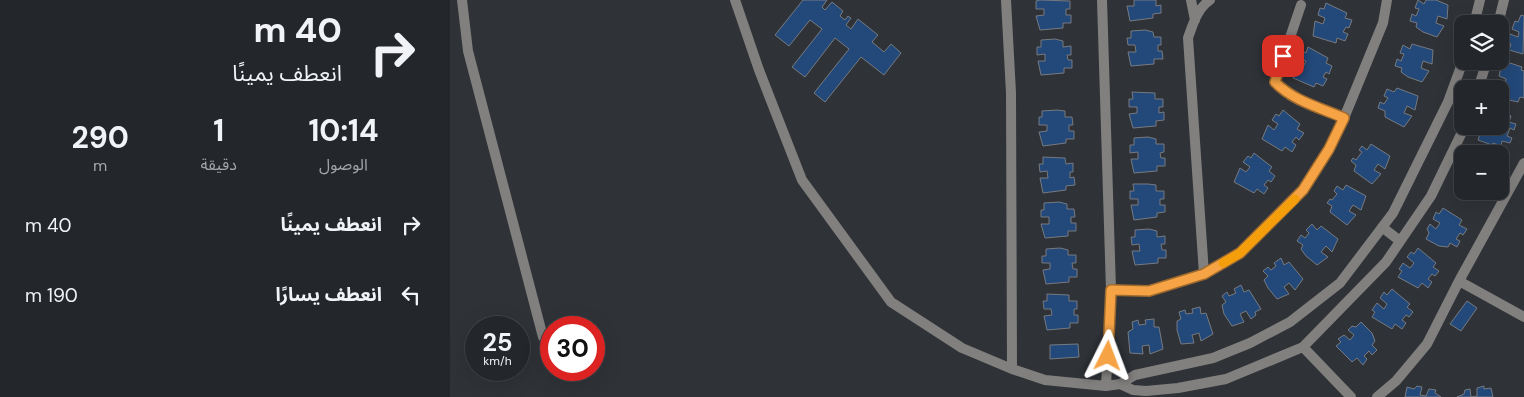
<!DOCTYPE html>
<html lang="ar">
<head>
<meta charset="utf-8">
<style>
	body { margin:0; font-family:"DM Sans","Noto Sans Arabic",sans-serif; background:#2b2e32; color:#f1f3f6; direction:rtl; height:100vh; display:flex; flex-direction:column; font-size:19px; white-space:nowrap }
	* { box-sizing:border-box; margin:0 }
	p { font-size:16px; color:#a3a5a8 }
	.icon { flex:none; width:28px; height:28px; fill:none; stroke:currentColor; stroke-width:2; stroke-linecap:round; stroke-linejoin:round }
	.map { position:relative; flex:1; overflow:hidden; direction:ltr }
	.panel { display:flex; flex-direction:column; background:#23262a; width:450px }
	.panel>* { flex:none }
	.hud { background:#23262a; color:#f1f3f6; overflow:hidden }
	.tools { position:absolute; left:1004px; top:15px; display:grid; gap:10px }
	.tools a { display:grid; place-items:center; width:55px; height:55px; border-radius:10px; background:#23262a; box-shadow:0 5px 20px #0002,0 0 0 1px #404347; font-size:25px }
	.speed { position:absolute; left:15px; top:316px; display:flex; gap:10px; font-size:25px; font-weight:700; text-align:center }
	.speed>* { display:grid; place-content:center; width:65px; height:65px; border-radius:50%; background:#23262a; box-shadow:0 5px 20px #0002,0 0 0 1px #404347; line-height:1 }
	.speed small { font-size:12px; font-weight:400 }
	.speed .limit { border:8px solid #d22; background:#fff; color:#111 }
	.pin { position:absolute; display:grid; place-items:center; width:42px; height:42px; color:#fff; margin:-21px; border-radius:10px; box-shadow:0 2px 8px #0006 }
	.me { position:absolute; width:55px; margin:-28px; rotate:3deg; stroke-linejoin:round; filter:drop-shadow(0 0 4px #0008) }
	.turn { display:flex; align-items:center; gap:18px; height:105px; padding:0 25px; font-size:22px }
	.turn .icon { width:65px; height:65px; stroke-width:2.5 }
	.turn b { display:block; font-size:35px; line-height:42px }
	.eta { display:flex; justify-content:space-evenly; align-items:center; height:85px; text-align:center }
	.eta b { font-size:30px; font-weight:700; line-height:35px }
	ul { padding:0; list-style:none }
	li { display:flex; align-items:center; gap:15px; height:70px; padding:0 25px }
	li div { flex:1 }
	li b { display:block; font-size:19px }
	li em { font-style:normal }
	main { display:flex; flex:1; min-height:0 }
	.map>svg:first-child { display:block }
	.building { fill:#23497a; stroke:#767a80 }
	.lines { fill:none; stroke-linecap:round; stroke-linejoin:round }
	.street { stroke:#82807e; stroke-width:10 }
	.route-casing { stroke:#9f6a2d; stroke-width:12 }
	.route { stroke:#f5a345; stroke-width:9 }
	.slow { stroke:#f59e0b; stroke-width:9 }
</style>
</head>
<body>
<main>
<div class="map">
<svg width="1074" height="397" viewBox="0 0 1074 397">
	<rect width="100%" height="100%" fill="#2f3338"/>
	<path class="building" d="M353 0H377L372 7 375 10 382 2 393 11 390 16 395 20 398 16 401 18 396 25 401 29 408 19 428 35 422 42 434 52 441 44 451 53 434 75 411 57 375 102 364 93 399 49 385 38 355 77 342 67 372 29 360 20 339 46 325 35Z
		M590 0 620 1V9H616V15H621V23H613V28L590 30 586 16 594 15V9H586V1Z
		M684 0H706V6L711 5V13L703 14V18L680 21 677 6H684Z
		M968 0 974 4 976 0H986L998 5 997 19 988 16 986 23 994 26 987 37 973 32 966 27 967 23 960 21 962 14 966 16 969 9 965 8Z
		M876 3 897 13 895 18 902 20 899 28 896 27 893 32 898 34 895 41 887 38 886 43 863 36 865 21 873 24 875 18 868 15 870 8 874 9Z
		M1071 15 1074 16 1073 54 1059 50 1061 44 1058 42 1060 34 1068 37 1069 32 1062 29 1065 21 1068 22Z
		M695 30 703 32 704 37H711V45H708V51H712L713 59H704V64L681 66 678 52H686L685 45H678L677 38H681V31Z
		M605 39 613 41V47L621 46V55H617L618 60H622V68H614V73L591 75 588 61H595V54L587 55V47H591V40Z
		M962 44 983 50 982 64 973 61 971 68 979 71 972 82 958 77 951 72 952 68 945 66 947 59 951 61 954 54 950 53 953 45 960 49Z
		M858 47 878 58 876 63 882 66 879 74 876 72 873 77 877 79 873 86 866 83 864 87 843 78 846 64 853 67 856 61 849 58 852 51 856 53Z
		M1057 62 1072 67 1071 70 1074 71V98L1070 97 1068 102 1050 98V89H1045L1047 81 1055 84 1056 79 1049 76 1051 68 1055 69Z
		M947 88 968 96 965 110 957 106 954 113 962 116 954 127 935 117V111L928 108 930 102 934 104 938 98 934 96 937 89 944 92Z
		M682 92 705 93V99H713V107H709V113L714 112V120L706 121V126L683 128 679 114 687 113V107H679V99H683Z
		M1050 109 1061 116 1059 122 1066 124 1064 130 1060 128 1057 136 1062 138 1060 143 1052 141 1051 146 1043 143 1042 145 1028 140 1030 134 1027 133 1029 126H1050Z
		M607 110 615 111V117H622L623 125H619V131H624V139H616V143L593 146 589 132 597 131V125H589V117H592V111Z
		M833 110 850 124 847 129 854 133 849 140 846 137 842 142 846 145 842 152 835 147 832 151 812 139 818 125 824 130 828 124 822 120 826 114 829 116Z
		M698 137 706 139V144H714V152L710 153 711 158H715V166H707V171L684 173 681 159H688V152L680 153V145H684V138Z
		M921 144 940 156 935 169 928 164 924 170 931 174 922 184 904 171 906 165 901 161 903 158 906 160 912 152 909 150 912 146 917 150Z
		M804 153 822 167 819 171 825 176 821 182 818 180 814 185 818 188 814 194 807 189 804 193 784 182 790 168 796 172 800 167 793 162 798 156 801 158Z
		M593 157 615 158 616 164 623 163V172H620V178L624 177 625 185 616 186V190L593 193 590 178H598L597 171 590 172 589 164H593Z
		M683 184H698L706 185V191H714V199H710V205H715V212L707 213V217L684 220 681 205H688V199H680V191H684Z
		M896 185 916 196 911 210 903 205 899 211 906 215 897 225 880 212 882 206 877 203 880 199 882 200 887 194 884 191 887 186 893 190Z
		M609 202 617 204V209H624L625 217H621V223H626V231H618V236L595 238 591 224H599V217H591V210H594V203Z
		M993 208 1012 220 1009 225 1017 229 1013 235 1010 233 1006 239 1010 241 1007 247 1000 243 998 247 989 246 976 239 979 233 977 229 980 224 986 229 990 223 983 219 986 212 989 214Z
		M862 224 867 230 871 226 888 239 882 252 876 246 871 252 878 257 867 265 856 256 851 249 853 245 847 241 851 235 855 238 859 233 856 230Z
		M699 229 707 231V237L715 236V244H711L712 250H716V258H708V263L685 265 682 251H690L689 244 682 245 681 237H685V230Z
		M610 248 618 250V255H626V263H622L623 269H627V277H619V282L596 284 593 270 600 269V263H592V256H596V249Z
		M968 248 986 263 983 267 989 271 985 276 982 274 978 279 982 282 978 288 972 283 968 288 948 277 952 271 949 269 953 263 960 268 964 263 957 257 961 252 964 254Z
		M831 258 834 265 839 262 853 279 845 290 839 283 834 287 839 294 827 299 818 288 814 280 818 276 813 271 818 267 821 270 826 266 824 263Z
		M791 285 794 292 799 290 811 309 805 312 806 315 801 319 796 311 790 314 794 322 782 326 774 314 772 305 776 302 772 296 777 292 779 296 786 293 784 289Z
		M942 289 960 304 957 307 963 312 959 317 956 315 952 320 956 323 952 329 945 324 942 329 922 317 925 312 922 310 927 303 934 309 937 304 930 298 934 292 937 295Z
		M597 294 619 295V301H627V309H624V315H628V323H620V328L597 330 594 316 602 315 601 309H594L593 301H597Z
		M1017 301 1027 308 1011 331 1000 324Z
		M750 307 751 314 756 313 763 334 751 341 749 333 742 335 744 343 731 344 727 330V321L731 319 729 312 735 310 736 314 743 313 742 309Z
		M704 319V327H709L713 349 700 354 699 345 692 346 693 354 680 353 678 332 683 329 682 322 688 320 689 325 696 324 695 320Z
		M911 322 922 333 925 341 922 345 927 350 922 355 919 351 914 356 917 359 913 365 907 358 902 362 886 346 891 342 888 339 894 335 900 340 904 335 898 330 902 326 906 327Z
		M628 344 629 357 600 359V345Z
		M967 386 972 387 970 395 976 396 979 389 986 390 985 393 991 397H955L957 387 964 389Z
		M1034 386V389L1041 388 1043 397H1007L1014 394 1015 390 1020 389 1021 397 1027 396V388Z"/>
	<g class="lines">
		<path class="street" d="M12 0 18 51 93 337
			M285 0 309 70 352 180 441 302 512 348 562 369 595 380 656 386 670 384 683 390 696 391 728 388 776 379 853 347 936 262 981 196 1015 126
			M556 0 561 93 562 369
			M652 0 661 290 656 386
			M741 0 745 20
			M851 5 825 82 840 95 894 118
			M1024 24 1030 0
			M1048 24 1054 0
			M1028 89 1037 61
			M932 227 950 241
			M754 274 738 38C743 24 747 9 760 0
			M1009 281 1074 317
			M661 290 699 291 754 274 790 253 853 190 879 149 894 118 933 23 937 0
			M853 347 901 397
			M670 384 685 375 763 358 800 343 840 322 890 283 943 213 998 102 1013 61
			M927 397 946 381 977 344 1009 281 1074 163"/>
	</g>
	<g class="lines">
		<g class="route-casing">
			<path id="route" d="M658 356 661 290 699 291 754 274 790 253 853 190 879 149 894 118C871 108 843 101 825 82L833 56"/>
		</g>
		<use href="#route" class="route"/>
		<path class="slow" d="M773 263 790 253 845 199"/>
	</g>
</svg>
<div class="tools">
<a><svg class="icon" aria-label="layers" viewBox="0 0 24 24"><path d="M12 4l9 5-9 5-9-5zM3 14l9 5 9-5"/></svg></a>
<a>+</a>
<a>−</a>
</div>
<div class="speed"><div>25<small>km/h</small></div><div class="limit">30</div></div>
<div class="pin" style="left:833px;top:56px;background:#d93025"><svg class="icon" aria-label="arrive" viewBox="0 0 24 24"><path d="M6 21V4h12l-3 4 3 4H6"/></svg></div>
<svg class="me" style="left:658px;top:356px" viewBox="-20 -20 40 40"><path d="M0-17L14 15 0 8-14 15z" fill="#f5a345" stroke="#fff" stroke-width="4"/></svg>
</div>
<section class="panel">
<div class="hud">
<div class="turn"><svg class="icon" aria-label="right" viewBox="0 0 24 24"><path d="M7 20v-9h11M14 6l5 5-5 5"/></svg><div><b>40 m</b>انعطف يمينًا</div></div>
</div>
<div class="eta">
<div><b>10:14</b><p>الوصول</p></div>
<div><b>1</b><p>دقيقة</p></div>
<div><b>290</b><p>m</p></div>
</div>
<ul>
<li><svg class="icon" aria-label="right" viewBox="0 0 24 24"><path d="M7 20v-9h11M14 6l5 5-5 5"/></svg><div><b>انعطف يمينًا</b></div><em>40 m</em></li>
<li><svg class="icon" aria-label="left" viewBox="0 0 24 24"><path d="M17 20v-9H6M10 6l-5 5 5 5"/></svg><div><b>انعطف يسارًا</b></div><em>190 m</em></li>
</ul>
</section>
</main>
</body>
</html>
